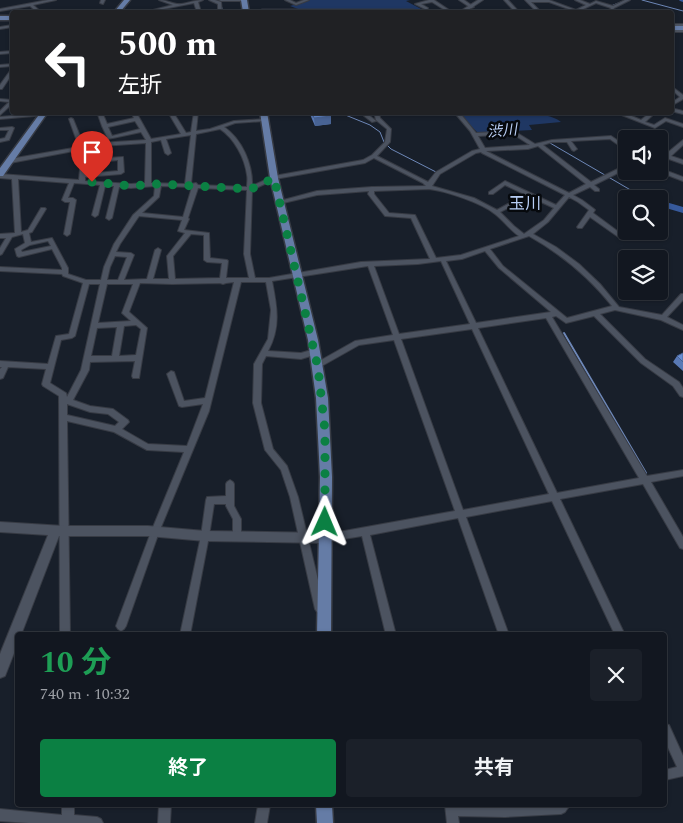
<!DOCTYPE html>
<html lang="ja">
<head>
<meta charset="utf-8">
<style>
	body { margin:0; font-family:Spectral,"Noto Sans JP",serif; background:#1b2029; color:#f1f3f6; height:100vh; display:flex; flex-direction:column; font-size:19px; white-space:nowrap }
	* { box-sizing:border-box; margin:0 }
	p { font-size:16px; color:#9c9fa5 }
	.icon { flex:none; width:28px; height:28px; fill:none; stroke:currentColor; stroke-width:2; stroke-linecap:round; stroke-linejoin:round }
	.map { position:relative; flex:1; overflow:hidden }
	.sheet { position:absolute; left:15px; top:632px; width:652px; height:175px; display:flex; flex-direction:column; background:#121720; border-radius:5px; box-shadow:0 1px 4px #0004,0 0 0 1px #31363e }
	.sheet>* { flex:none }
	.hud { position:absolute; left:10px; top:10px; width:664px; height:105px; border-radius:5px; box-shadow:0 1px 4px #0004,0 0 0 1px #31363e; background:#202124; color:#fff; overflow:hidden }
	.fabs { position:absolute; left:618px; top:130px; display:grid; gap:10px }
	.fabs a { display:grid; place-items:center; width:50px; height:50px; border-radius:5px; background:#121720; box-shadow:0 1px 4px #0004,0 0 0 1px #31363e; font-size:25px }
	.pin { position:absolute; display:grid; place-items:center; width:42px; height:42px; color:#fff; margin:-51px -21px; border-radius:50% 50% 50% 0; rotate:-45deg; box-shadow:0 0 5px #0007 }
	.pin .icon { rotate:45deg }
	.me { position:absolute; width:55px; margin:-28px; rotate:1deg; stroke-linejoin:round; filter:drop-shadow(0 0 4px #0008) }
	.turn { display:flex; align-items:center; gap:18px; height:105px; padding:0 25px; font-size:22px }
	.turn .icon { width:65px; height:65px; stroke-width:2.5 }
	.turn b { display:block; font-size:35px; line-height:42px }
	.round { display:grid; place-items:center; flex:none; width:52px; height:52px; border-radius:5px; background:#1b2029 }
	.head { display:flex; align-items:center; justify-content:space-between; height:85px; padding:0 25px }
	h1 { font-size:30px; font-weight:700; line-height:38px; color:#1e9e55 }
	.cta { display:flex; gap:10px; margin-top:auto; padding:10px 25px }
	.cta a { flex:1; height:58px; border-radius:5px; background:#0b8043; color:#fff; font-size:20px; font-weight:700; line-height:58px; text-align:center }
	.cta a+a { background:#1b2029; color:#f1f3f6 }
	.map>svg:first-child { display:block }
	.green { fill:#1f3763 }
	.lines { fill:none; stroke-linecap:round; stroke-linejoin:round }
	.stream-far1 { stroke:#6d87b7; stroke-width:1 }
	.stream { stroke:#6d87b7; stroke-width:2 }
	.river { fill:#375a9c; fill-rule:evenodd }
	.street-casing { stroke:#373b44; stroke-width:2 }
	.secondary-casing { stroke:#373b44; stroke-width:2 }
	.primary-casing { stroke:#373b44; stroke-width:3 }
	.street { fill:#4c5360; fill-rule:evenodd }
	.secondary { fill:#4c5360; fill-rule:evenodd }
	.primary { fill:#657ca6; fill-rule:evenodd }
	.wall { fill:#5979b5 }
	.shaded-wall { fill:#486394 }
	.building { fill:#678dd3; stroke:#486394 }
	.route { stroke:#0b8043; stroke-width:9; stroke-dasharray:0 16.2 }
	.labels { text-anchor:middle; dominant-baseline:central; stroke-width:5; stroke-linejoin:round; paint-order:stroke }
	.far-water-label { font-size:15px; font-style:italic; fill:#b9cef4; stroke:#06090d }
	.far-quarter-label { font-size:16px; fill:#b8cef5; stroke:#06090d }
</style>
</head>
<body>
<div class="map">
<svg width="683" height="823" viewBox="0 0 683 823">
	<rect width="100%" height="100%" fill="#181f2a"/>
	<path class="green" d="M310 0H410L406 1 425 11 298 9 290 6Z
		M458 113C479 113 547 108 561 122L529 125 532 130 478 133Z"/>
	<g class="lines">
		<path class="stream-far1" d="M642 0 683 11
			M221 5 223 12
			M611 6 626 0
			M338 112 370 125 380 132 384 142 391 149 436 172 438 171
			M550 143 634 192"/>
		<path class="stream" d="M564 333 646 473"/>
		<path class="river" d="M679 0H683V2L680 1Z
			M634 189 652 197 653 199C644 199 636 199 629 192Z
			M659 200 683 207V213L659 206Z"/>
		<g class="street-casing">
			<path id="street" d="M48 0H56L33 5 41 12H37L30 6 0 11V9Z
				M101 0H105L103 4 100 3Z
				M159 0C166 0 170 3 177 4 184 5 194 0 203 0L198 2 201 12H197L194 3 148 12 149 11 173 5Z
				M209 0H215L221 2 222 12H218V4Z
				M219 0H246L244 1H221Z
				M285 0H290L296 3 304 0H309L296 5Z
				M429 0H434L452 12H448L432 2 421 4 428 8 427 10 415 4Z
				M459 0H464L474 7 471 8Z
				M504 0H508L519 12H515Z
				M525 0H549L576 10 586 5 575 0H580L590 4 596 1 613 6 625 0H630L614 8 612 12H608L611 8 596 3 579 11 581 12H577L549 2H531L541 12H519L521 11 535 10Z
				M671 24H683V26H671Z
				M12 25V27L0 29V27Z
				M671 30H683V32H671Z
				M12 51V53L0 54V52Z
				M12 64V66L0 67V65Z
				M10 71H12V74L2 89H0V85Z
				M671 86 683 95V99L671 106V103L680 97 671 89Z
				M0 99 12 100V104L0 115V111L9 102 0 101Z
				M671 108 683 111V114L671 111Z
				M97 112H102L107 124 134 118 131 112H136L151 139 181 134 168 112H173L186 133 191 132 194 112H198L196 131 210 129 234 121 266 119V121H264L235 123 224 127C242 139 253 165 252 186L274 176 363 160 372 155 385 142 387 129 376 120 374 112H379L380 118 391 129 390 142 377 156 428 182 436 172 472 151 480 149 470 131 454 112H459L476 133 514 131 535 144 552 140 611 136 626 146V149H624L610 139 571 141 577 149 574 151 572 150 567 142H552L543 145 591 182 626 165V169L594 185 599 189V191H595L590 187 573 195 582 200 594 209 595 210 593 213 620 233 626 231H631V233L619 237 617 236 590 217 582 228H578L577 227 589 210 578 202 569 197 548 222 533 234 556 247 579 264 600 284 619 307 662 315 681 294H683V300L667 317 683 325V330L661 320 615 310 600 314 645 359 679 382 683 388V397L680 396 673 386 641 363 594 316 566 323 556 316 552 317 647 476 683 470V476L651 482 683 537V549L680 548 643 484 560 499 625 635H615L552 501 466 517 509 635H499L458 518 370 535 396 635H386L362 536 325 542 322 541 321 538 322 535 455 511 394 340 359 345 320 367 318 368 314 365 316 363 355 341 393 335 368 266 272 281C277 307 281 327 268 351L301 353 315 349 318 352 317 354 301 359 266 356 262 364 261 403 273 449 287 466 298 497 325 609 323 612 320 614 317 612 315 609 290 497 281 470 265 450 253 403 254 364 268 339 271 310 266 282H241L209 411 159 532 126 626 124 629 121 631 118 629 116 626 151 532 184 452 147 450 114 432 67 421 70 635H60L59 396 43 386 42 384 46 369 8 367 3 378 0 379V369L2 367H0V361L48 364 56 336 69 334 83 283 63 276 62 274 0 271V267L62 270V268L52 249 19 257 17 256 15 249 25 243 23 234 12 237 2 254 0 255V248L6 238H0V234L15 233 12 179 0 178V174L79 180 80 169 95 147 10 163 7 161 10 159 79 147 69 119 71 118 73 119 84 146 99 143 146 140 141 132 108 139 102 126ZM135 121 140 129 112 136 108 127ZM220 129C234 138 245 158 247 175 248 179 247 183 247 187L198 185 196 183 191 184 196 134ZM513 134 530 145 485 148 478 136ZM191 135 185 184 151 183V142L161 140 165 153 168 155 171 153 166 139ZM146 143 145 183 131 184 85 181V177L121 174 124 172 123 157 92 159 101 146ZM538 146 586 184 569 193 486 151 528 149ZM481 152 482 153 565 195 556 205 505 181 489 192V194H493L505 185 522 193 508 204 497 210 474 198 432 186 440 174 476 153ZM374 158 423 183 426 186 372 187 317 191 276 202 279 204 317 195 369 191 368 194 385 216 411 218 430 259 361 262 269 278H255L250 254 252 190 275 179 365 163ZM118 160V171L85 174 86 169 90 163ZM18 179 69 183 62 200 65 202H70L64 234 67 236 70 234 76 200 73 198H68L74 183 100 185 92 215 95 217 98 215 105 186H114L106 218 109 220 112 218 119 187 131 188 155 186 154 196 133 215 114 244 104 267 101 280H86L68 274V268L52 238 31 242 29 233 32 232 46 209 45 208H41L28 230 21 232ZM161 186 192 187 183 217 142 213 159 197ZM198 188 247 190 244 254 249 278H226L228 261 227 260 210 258 209 233 184 230 189 219 188 218ZM429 189C446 191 482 203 495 214 504 221 510 230 519 236L461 255 436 258 415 215 389 213 374 194V191ZM526 195 554 208 544 220 524 234 514 226 500 212 512 206ZM139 216 182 220 178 231 185 233 167 256 169 279H153L161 250 158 248 155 250 147 279 124 280 134 255 131 253 116 252 120 244ZM191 234 204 235V260L207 262 222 263 220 278 175 279 173 256ZM529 236C561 254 589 277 612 306L567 318 503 266 490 249ZM48 241 51 246 22 252 21 250 30 245ZM485 251 499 268 551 312 476 323 446 261 462 259ZM115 256 127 257 118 280H107L110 267ZM441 261 470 324 399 334 374 266 418 264ZM234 282 205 398 184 401 174 372 171 371 167 374 179 406 182 407 203 404 187 446 148 444 122 429 129 422 128 420 113 409 90 406 73 400 89 370 90 362 135 361 132 376 133 378H139L147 328 129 312 140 283 172 284 220 283 223 284 226 283ZM89 284H100L81 370 67 397 66 393 50 383 61 340 72 338 75 336ZM107 284H133L122 313 131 321 98 323ZM546 318 639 478 557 493 478 328ZM136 325 141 329 136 355 119 356 124 326ZM117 327 112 356H91L97 328ZM472 329 549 494 463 510 401 339ZM67 404 90 412 108 414 119 422 115 426 67 415Z
				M359 112H365L376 121 372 122Z
				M540 112H547L540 115 538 114Z
				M614 112H622L641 120 651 112H656L645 122 654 125 665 118 683 124V127L666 121 655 128Z
				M44 113H46V115L0 119V117Z
				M12 127 14 128 9 140 0 142V139L5 138 9 130H0V128Z
				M683 140V145L671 156 683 160V164L666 158 659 157V155L666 154Z
				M659 168 683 177V181L657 171H659Z
				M230 480 233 482 234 484V506L241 519V537L240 540 237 541 234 540 233 537V519L226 506V504H214L209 536 190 635H180L201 536 206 500 207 497 226 496V484L227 482Z
				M665 724 669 725 683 756V776L665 780V770L677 767 665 741Z
				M62 805H74V815L97 817 101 819 103 823H29L0 821V809L62 815Z
				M159 805H171L170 823H158Z
				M258 805H270L267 823H255Z
				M445 805H570L565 812 561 814 505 817 458 816 459 823H447Z"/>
		</g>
		<g class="secondary-casing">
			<path id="secondary" d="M478 0H483L465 12H459Z
				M0 522 64 526H148L205 531 325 533 329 534 331 538 329 542 325 543 205 541 148 536H59L21 635H18V643L5 676 0 678V654L48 535 0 532Z"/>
		</g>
		<g class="primary-casing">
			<path id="primary" d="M124 0H130L120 12H114Z
				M241 0H247L249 12H243Z
				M262 10H413L416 12H259Z
				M0 16H12V20H0Z
				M671 26H683V30H671Z
				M41 112H48L3 176H0V168Z
				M260 112H267L278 178 318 340 328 398 332 477 331 635H317L320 477 316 398 308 340 270 178Z
				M316 805H332L333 823H317Z"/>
		</g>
		<use href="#street" class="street"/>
		<use href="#secondary" class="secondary"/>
		<use href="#primary" class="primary"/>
	</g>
	<path class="wall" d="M309 112H329L331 124 315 126Z
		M683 353V371L673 362 677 356Z"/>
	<path class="shaded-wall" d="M331 116V124L315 126 314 118Z"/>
	<path class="building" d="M312 112H329L331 116 314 118Z
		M683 353V362L677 356Z"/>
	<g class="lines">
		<path class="route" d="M92 182 132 186 158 184 251 189 274 178 318 368 325 431V522"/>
	</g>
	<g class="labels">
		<g class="far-water-label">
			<text transform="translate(502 131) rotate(-5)">渋川</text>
		</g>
		<g class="far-quarter-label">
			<text x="525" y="204">玉川</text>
		</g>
	</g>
</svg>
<div class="fabs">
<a><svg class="icon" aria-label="sound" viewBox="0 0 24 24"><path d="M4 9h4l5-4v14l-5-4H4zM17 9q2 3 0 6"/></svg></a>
<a><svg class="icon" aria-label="search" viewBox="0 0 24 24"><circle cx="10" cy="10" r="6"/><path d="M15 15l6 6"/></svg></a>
<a><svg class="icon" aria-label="layers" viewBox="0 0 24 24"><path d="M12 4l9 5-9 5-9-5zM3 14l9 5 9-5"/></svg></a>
</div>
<div class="pin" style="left:92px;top:182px;background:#d93025"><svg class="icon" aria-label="arrive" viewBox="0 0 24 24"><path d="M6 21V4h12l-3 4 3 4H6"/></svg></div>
<svg class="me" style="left:325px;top:522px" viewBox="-20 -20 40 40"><path d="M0-17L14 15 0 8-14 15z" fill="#0b8043" stroke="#fff" stroke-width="4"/></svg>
<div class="hud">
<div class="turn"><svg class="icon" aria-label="left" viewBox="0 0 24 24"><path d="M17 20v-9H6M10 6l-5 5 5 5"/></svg><div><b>500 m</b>左折</div></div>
</div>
<section class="sheet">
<div class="head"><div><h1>10 分</h1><p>740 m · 10:32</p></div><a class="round"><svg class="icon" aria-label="close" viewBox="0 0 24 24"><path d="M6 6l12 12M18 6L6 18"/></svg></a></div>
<div class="cta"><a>終了</a><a>共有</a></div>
</section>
</div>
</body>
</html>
